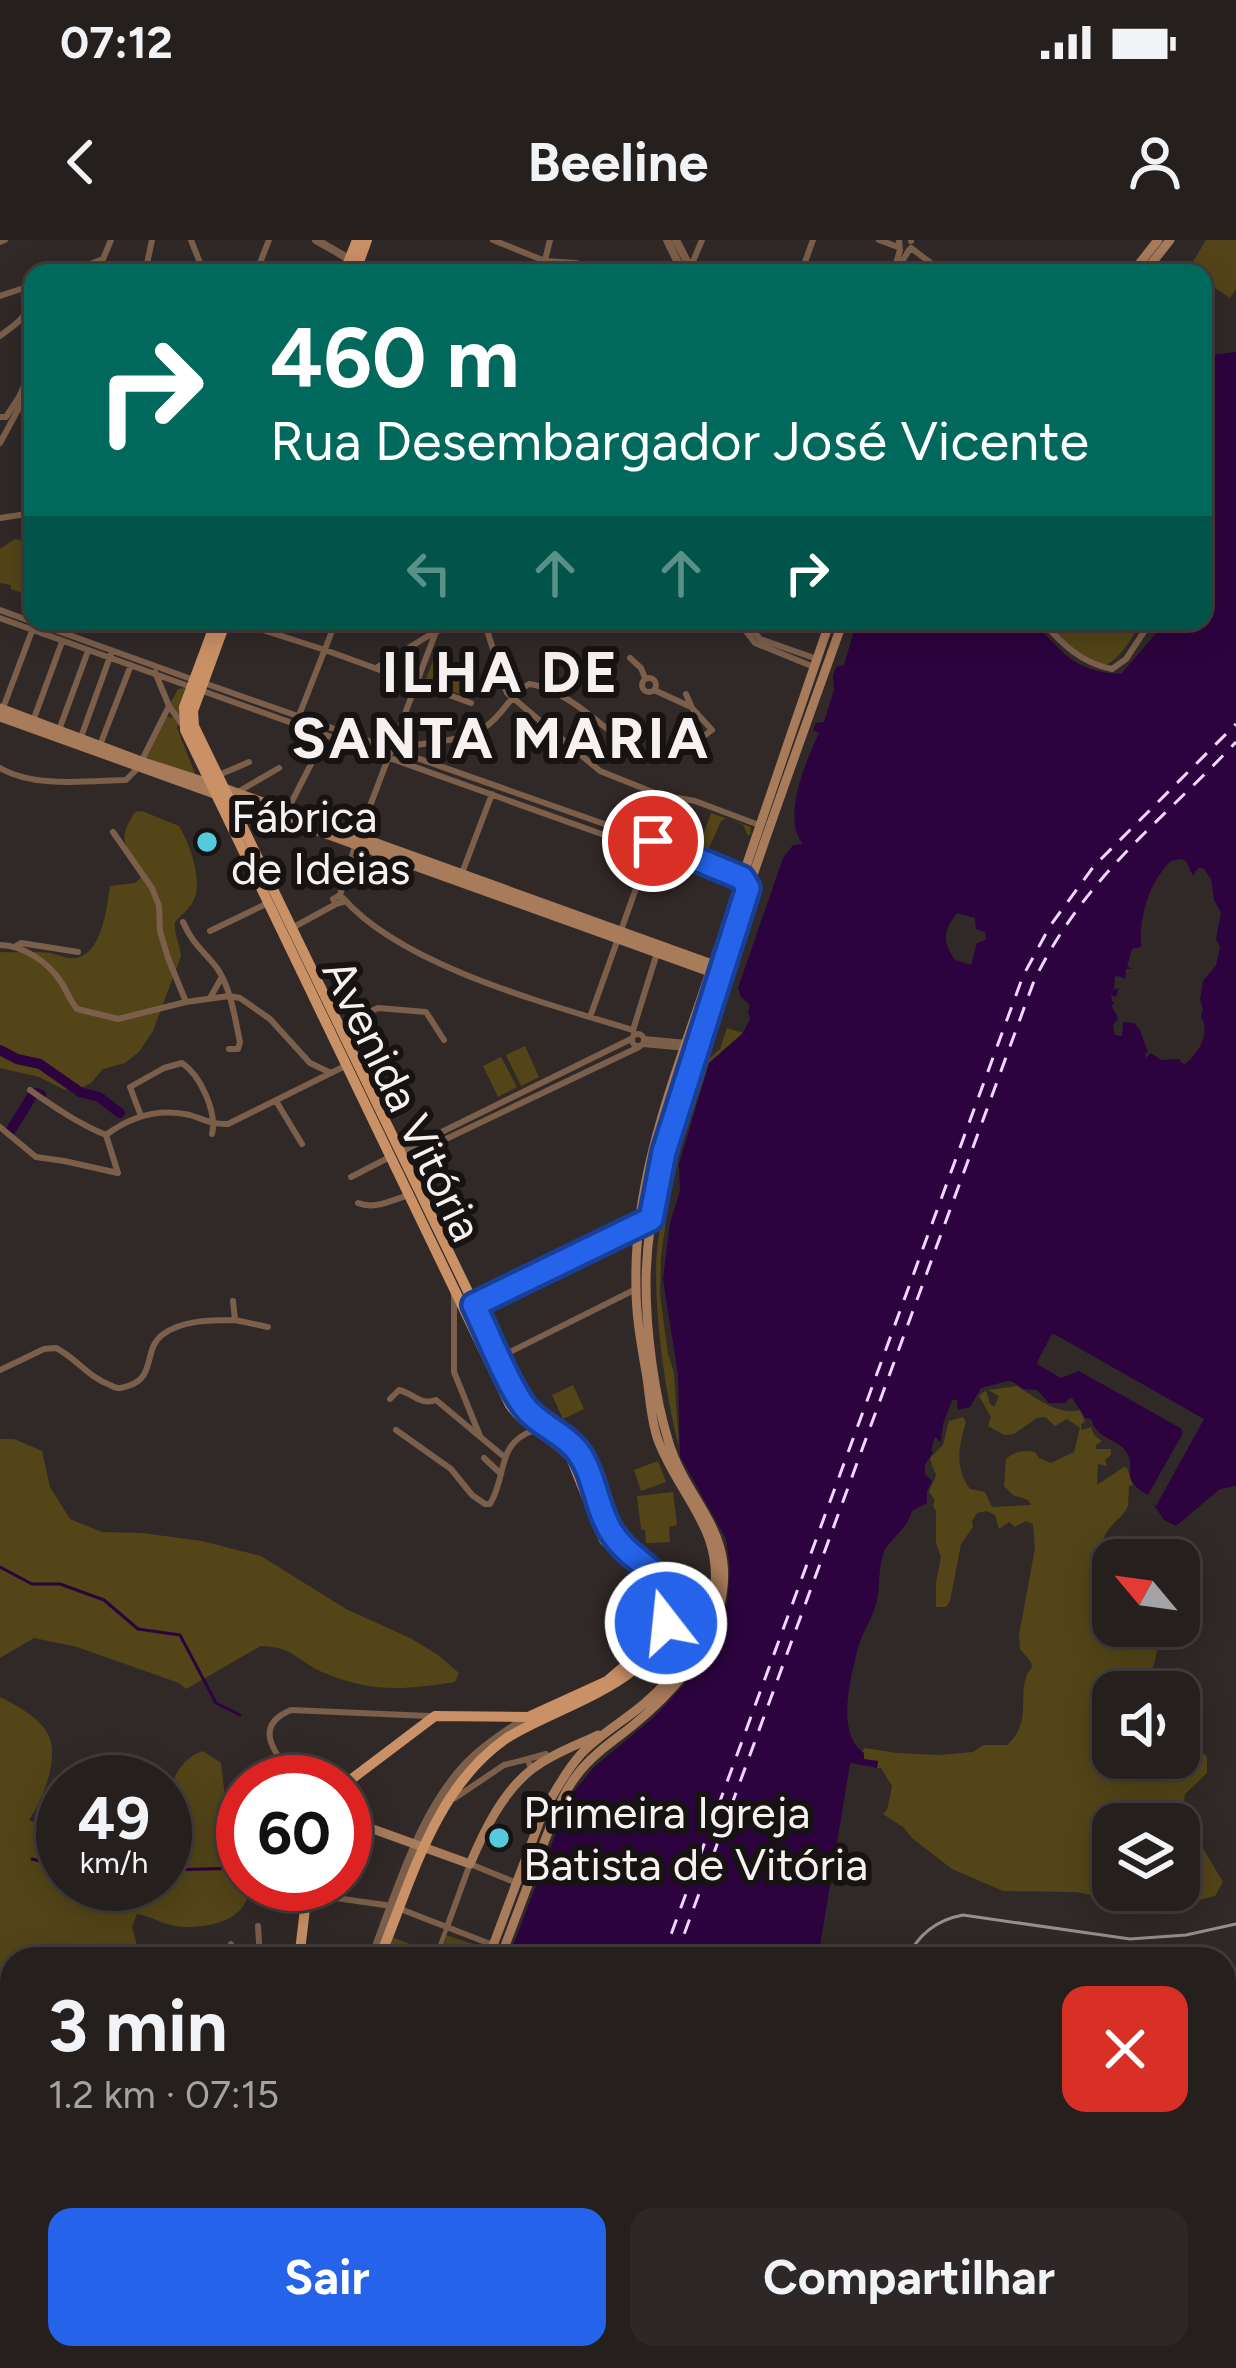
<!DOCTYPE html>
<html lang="pt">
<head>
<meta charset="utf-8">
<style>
	body { margin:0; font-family:Figtree,sans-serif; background:#2d2727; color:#f1f3f6; height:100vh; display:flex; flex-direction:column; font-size:45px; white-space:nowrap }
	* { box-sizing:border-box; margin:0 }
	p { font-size:39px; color:#a3a2a4 }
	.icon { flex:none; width:66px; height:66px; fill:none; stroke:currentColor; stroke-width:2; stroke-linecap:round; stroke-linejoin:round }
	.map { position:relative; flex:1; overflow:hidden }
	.drawer { position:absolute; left:0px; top:1707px; width:1236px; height:423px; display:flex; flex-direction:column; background:#251f1e; border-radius:36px 36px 0 0; box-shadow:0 6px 30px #0003,0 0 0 3px #423d3c }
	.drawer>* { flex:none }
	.top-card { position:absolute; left:24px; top:24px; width:1188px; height:366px; border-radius:24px; box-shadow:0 6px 30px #0003,0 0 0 3px #423d3c; background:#00695c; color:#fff; overflow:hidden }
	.needle { width:78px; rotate:299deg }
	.controls { position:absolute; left:1092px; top:1299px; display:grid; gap:24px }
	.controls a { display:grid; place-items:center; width:108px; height:108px; border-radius:24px; background:#251f1e; box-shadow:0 6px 30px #0003,0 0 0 3px #423d3c; font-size:60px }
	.speed { position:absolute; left:36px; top:1515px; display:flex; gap:24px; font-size:60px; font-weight:700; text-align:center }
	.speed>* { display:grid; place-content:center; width:156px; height:156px; border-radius:50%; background:#251f1e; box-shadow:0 6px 30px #0003,0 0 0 3px #423d3c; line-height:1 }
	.speed small { font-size:30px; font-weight:400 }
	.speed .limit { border:18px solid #d22; background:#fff; color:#111 }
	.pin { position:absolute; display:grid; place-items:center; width:102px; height:102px; color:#fff; margin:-51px; border:6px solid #fff; border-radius:50%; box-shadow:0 3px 12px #0007 }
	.me { position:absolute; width:132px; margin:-66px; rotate:344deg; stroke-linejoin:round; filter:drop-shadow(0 0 9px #0008) }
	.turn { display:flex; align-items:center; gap:42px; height:252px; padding:0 48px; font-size:54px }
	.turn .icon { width:156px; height:156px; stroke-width:2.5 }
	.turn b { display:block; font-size:84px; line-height:102px }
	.lanes { display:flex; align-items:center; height:114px; padding:0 48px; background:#0003; justify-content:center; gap:60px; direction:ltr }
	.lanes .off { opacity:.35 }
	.round { display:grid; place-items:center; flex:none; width:126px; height:126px; border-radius:24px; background:#2d2727 }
	.headline { display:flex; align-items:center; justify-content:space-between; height:204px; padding:0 48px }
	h1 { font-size:72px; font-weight:700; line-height:90px }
	.primary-button { display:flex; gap:24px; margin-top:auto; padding:24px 48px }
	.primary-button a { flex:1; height:138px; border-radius:24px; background:#2563eb; color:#fff; font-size:48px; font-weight:700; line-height:138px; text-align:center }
	.primary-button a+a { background:#2d2727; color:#f1f3f6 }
	.status { display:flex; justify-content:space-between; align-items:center; height:84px; padding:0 60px; background:#251f1e; direction:ltr }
	.status svg { height:33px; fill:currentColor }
	header { display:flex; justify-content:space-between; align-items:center; height:156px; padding:0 48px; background:#251f1e; font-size:54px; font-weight:700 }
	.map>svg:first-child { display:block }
	.green { fill:#534518; fill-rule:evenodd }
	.water { fill:#2c033e; fill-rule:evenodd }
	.pier { fill:#312928; fill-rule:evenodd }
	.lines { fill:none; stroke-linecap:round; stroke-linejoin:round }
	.stream { stroke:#2c033e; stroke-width:3 }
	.river { stroke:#2c033e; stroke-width:10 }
	.ferry { stroke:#eed8fc; stroke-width:3; stroke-dasharray:15 12; stroke-linecap:butt }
	.pedestrian { stroke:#7b5f4b; stroke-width:4.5 }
	.minor { stroke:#7b5f4b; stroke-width:6 }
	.tertiary { stroke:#7b5f4b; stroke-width:8 }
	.secondary { stroke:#a87b5b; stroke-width:9 }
	.primary { stroke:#ca9167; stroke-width:10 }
	.rail { stroke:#968f8f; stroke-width:3 }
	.route-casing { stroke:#184099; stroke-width:30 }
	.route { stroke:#2563eb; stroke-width:21 }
	.poi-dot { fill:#53cbdc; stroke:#171312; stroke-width:4.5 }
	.labels { text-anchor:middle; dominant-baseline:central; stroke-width:12; stroke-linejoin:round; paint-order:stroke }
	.poi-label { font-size:45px; fill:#f7f1f1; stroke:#171312; text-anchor:start }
	.street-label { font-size:45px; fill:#f7f1f1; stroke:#171312 }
	.district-label { font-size:57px; font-weight:bold; letter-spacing:3px; fill:#f7f1f1; stroke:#171312 }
</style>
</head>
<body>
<div class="status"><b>07:12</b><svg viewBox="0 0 49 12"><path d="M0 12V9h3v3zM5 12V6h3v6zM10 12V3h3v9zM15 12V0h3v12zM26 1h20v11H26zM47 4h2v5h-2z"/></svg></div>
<header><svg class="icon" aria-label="back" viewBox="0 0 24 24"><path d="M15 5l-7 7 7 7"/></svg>Beeline<svg class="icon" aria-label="person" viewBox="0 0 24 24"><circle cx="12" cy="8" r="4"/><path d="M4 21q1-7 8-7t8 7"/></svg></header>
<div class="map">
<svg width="1236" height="2128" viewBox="0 0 1236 2128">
	<rect width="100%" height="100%" fill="#312928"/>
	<path class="green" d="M1206 0H1236V49L1230 58 1203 40V33H1193L1188 30Z
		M15 299 33 303V357L11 349V345L0 343V309Z
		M1044 381H1144C1129 398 1125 416 1104 426 1080 422 1061 398 1044 381Z
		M433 421 475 436 467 457 425 441Z
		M184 448 187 450 177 488 196 536 145 517 166 476 173 478 171 462 178 449Z
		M142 571 179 586C189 603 202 637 195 657 191 668 182 674 175 682 174 695 180 704 181 716L153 791 139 812 125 823 103 829 91 843 83 847 65 850 39 837 0 828V712C17 713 34 711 50 713 60 715 70 721 80 717 103 708 107 666 110 646L135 643 144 635C132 606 112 607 135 572Z
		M711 573 751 587 750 593H752L748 596 743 585 726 578 721 581 709 608 716 615 711 621V619L693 612 698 599 702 598Z
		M727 788 743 793 709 823 680 911 672 948H670L685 886 705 822 720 809Z
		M525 806 539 837 521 846 506 815Z
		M501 817 517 847 498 857 483 826Z
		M668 967 661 1016 660 1054 668 1114 674 1133 679 1206C665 1157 642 1010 668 967Z
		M573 1145 584 1169 563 1179 552 1155Z
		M1017 1146C1036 1158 1059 1176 1080 1170L1085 1182 1081 1184 1082 1190 1091 1187 1094 1195 1102 1201 1096 1205V1209H1111V1215L1105 1220 1107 1226 1098 1224 1097 1245 1124 1227 1127 1228 1133 1245 1129 1246 1128 1266C1119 1284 1106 1283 1102 1306L1113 1326V1386H1152C1164 1411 1152 1429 1142 1452H1113V1518H1179V1495L1193 1503 1207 1517V1533L1185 1554 1182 1573 1223 1642 1215 1656 1188 1663 1163 1664 1123 1661 1075 1652 1003 1651 952 1629 912 1598 903 1587 883 1574 887 1570 892 1546 881 1528H877L878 1521 864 1520 862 1511 865 1508 897 1513 939 1515 973 1512 983 1505H1007C1036 1480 1013 1449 1032 1427L1031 1422 1020 1409 1019 1395 1035 1308 1033 1284 1026 1281 1015 1287 1009 1282 999 1289 995 1275 986 1271 977 1273 972 1281 973 1287 961 1304 950 1361 946 1367H936V1342L941 1317 936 1303V1271L933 1266 935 1260 929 1252C940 1225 936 1243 930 1218L943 1205 949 1181 963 1177 966 1182C959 1206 954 1227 970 1249L985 1252 992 1267 1031 1265 1028 1260 1013 1255 1004 1246 1006 1219C1015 1211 1023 1210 1035 1212L1039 1218 1051 1223 1074 1212 1080 1188 1067 1179 1055 1186 1045 1177 1037 1178 1014 1194 1004 1195 988 1186 991 1177 979 1156 985 1151 987 1153 990 1164 994 1167 999 1156 988 1150ZM1113 1584H1179V1650H1113Z
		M0 1199H14L42 1211 50 1247 70 1279 102 1292 142 1293 202 1301 261 1316 346 1369 412 1399 438 1415 459 1433 455 1442C404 1450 371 1453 322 1432 296 1420 294 1407 261 1406L186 1449 179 1443 77 1407 34 1398 0 1418Z
		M658 1221 666 1242 641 1251 634 1230Z
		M673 1252 677 1285 669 1287 670 1302 646 1303 645 1290 641 1289 637 1256Z
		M0 1457C16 1465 39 1477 48 1494 60 1517 43 1560 29 1580L63 1597V1644H165C165 1604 156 1526 203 1511L221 1523 225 1557 242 1591 243 1644H249C251 1682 205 1690 175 1686 162 1684 151 1676 137 1674L132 1687 137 1705 129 1719H12V1859L0 1854Z
		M446 1695 485 1708 488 1719H383L392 1697 438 1715Z
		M812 2118H929L938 2128H749L763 2120Z"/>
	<path class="water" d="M1236 112V1246L1220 1249 1176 1286 1164 1280 1154 1265 1203 1179 1052 1094 1037 1122 1059 1134 1077 1130 1180 1186 1183 1193 1148 1255C1118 1238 1137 1231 1127 1213 1117 1197 1098 1201 1091 1179L1085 1178 1073 1159 1070 1158 1065 1163H1049L1037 1150 1023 1149 1013 1142 1008 1141 981 1148 970 1167 958 1170 957 1160H952L943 1184 941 1202 935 1197 931 1210 933 1212 925 1225V1234L932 1241 927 1251V1263L912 1271C908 1287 895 1295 886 1308 877 1323 881 1348 876 1364 872 1380 862 1392 858 1408 851 1436 835 1494 864 1513V1519L878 1521 877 1528 850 1524 818 1719H508L570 1556 594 1527 653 1478 683 1446 708 1409 727 1364 730 1329 726 1299 680 1216 678 1135 663 1039 670 983 680 951 679 924 709 823 743 793 750 779 748 771 750 765 741 757 738 748 783 618 793 605 803 604C781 578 806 521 819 493L813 490 816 483 824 482 834 450 833 436 836 427 844 425 857 381H1032C1065 413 1071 431 1121 434L1167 381H1203V116ZM1182 619 1186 621 1193 636 1198 628H1203L1211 639 1214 660 1221 673 1216 699 1220 707 1216 725 1203 741 1200 759 1203 769 1201 777C1211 794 1198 814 1184 825L1179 819 1161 820 1151 813 1146 818 1145 813 1148 812 1140 790 1134 783 1123 782 1122 796 1115 795 1113 786 1118 778 1111 765 1115 764 1112 761 1111 755 1116 757 1119 748 1114 750 1115 736 1123 737 1125 740 1126 729H1132L1127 726 1132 709 1141 707C1139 677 1149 642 1171 621ZM957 673 975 678 976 689 985 692 986 700 977 703 971 725 955 720C942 701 943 691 957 673Z
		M406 2118H687L682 2128H402Z"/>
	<path class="pier" d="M1054 1094 1204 1179 1156 1266 1147 1261 1183 1196 1182 1189 1079 1131 1061 1138 1037 1124ZM1055 1101 1195 1181 1189 1192 1184 1181 1080 1124 1060 1127 1045 1119Z
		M851 1523 874 1527 873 1533 855 1530 824 1719H818Z"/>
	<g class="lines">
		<path class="stream" d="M0 1327 32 1344H60L104 1360 138 1389 180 1395 216 1463 240 1475
			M32 1619 63 1627
			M165 1630 243 1628"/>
		<path class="river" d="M0 810 17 819 40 824 80 852 99 857 120 873
			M11 890 32 856 36 853 41 855"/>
		<path class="ferry" d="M662 1719 1023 736 1050 686 1094 626 1236 484
			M675 1719 1034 741C1085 636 1159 584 1236 502
			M512 2128 516 2118
			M525 2128 529 2118"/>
		<path class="pedestrian" d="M435 1719 447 1687"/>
		<path class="minor" d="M191 0 204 33
			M493 0 545 21 576 23 595 33
			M879 0 898 7
			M911 1V0
			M0 2 5 0
			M911 8 944 33
			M545 20 550 0
			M897 30 909 10
			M67 33 103 19 111 0
			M145 33 152 0
			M256 33 269 0
			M688 33 702 0
			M801 33 813 0
			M893 33 900 10 899 0
			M0 56 33 45
			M0 96C22 79 32 76 26 47
			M0 177H6L19 157 33 126
			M0 203 27 153
			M0 278 33 273
			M0 370 194 440
			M0 378 191 447
			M235 381 325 410 471 463
			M738 381 755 403 814 427
			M745 381 760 399 817 419
			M1042 381C1062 404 1081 423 1112 429L1126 419 1151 381
			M485 384 507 453 600 531 660 555 695 561 759 585
			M630 418 641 428 645 438
			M376 428 436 391 493 381
			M155 432 169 466 181 483
			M642 445a7 7 0 1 1 14 0a7 7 0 1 1-14 0Z
			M204 443 610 586 742 638 748 648
			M200 450 649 611
			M654 450 689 466
			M3 468 32 391
			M298 478 336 381
			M33 481 62 402
			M59 490 88 411
			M81 497 111 414
			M100 505 131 425
			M394 508C421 503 468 502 488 485 504 473 511 454 529 444 566 448 611 494 640 516 665 519 692 506 712 490L692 468 686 454
			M0 528C34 548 87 541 126 540L138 528 169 466
			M219 535 249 522
			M236 553 279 528
			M288 569 326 495
			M113 592 152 648 159 666 160 691 168 718 186 762
			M462 633 492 554
			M340 655 343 662 336 664 333 659 340 655 356 603 440 381
			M343 658C402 726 548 764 633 790L634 795
			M183 682C193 705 203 710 217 728 231 748 235 779 240 802L238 809H229
			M292 688 336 664
			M210 691 266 664
			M0 705C23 705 48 722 61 742 67 751 70 761 77 769L118 779 186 762 229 756 240 758 270 779 310 823 331 833
			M16 706 21 703 78 712
			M210 758 222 737
			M590 777 653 601
			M341 785 378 768 426 772 444 800
			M633 790 657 713
			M632 800a6 6 0 1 1 12 0a6 6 0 1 1-12 0Z
			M644 799 698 804
			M643 804 697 809
			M276 861 302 904
			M141 876 130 847 164 828 182 823C201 836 217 872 212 894
			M0 887 36 917 64 921 118 933 106 895C79 884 54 867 30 850
			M106 895C130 877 159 868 190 875 203 879 213 885 228 884L345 826
			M403 911 631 799
			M404 919 639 807
			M351 937 390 917
			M358 963C375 970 392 960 409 955
			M454 1055V1132L480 1196
			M474 1065 638 985
			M235 1080 268 1087
			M500 1117 636 1049
			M0 1130 44 1109 56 1108C76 1118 88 1137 110 1145 119 1149 118 1149 128 1146 156 1138 143 1110 162 1095 181 1080 212 1080 235 1080L233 1061
			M390 1159 399 1150C413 1153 420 1166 436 1160L502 1215
			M396 1190 451 1229 472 1255 485 1264H490C508 1235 495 1203 535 1190
			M484 1218 501 1234
			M528 1519 546 1514
			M298 1542C280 1518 248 1488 291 1470L429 1476
			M455 1558 504 1525 528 1519 531 1529
			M315 1655 392 1666
			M403 1670 493 1705
			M258 1686 260 1719
			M447 1687 470 1624 517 1643
			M231 1704 233 1719
			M0 1862 12 1866
			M0 1960H12V1987
			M0 2026H12
			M0 2071H12
			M75 2118 78 2128
			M200 2118 206 2128
			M20 2121 43 2118
			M53 2128 57 2118
			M177 2128 182 2118"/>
		<path class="tertiary" d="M316 0 349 19
			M667 0 683 33
			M676 0 693 33
			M371 1719C397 1654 420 1566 473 1517 489 1502 508 1490 526 1478
			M293 2128 295 2118"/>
		<path class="secondary" d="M1132 33 1158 0
			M1144 33 1170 0
			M0 468 141 521 224 548 712 724
			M0 477 710 732
			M345 1579 470 1624C484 1591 502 1553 531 1530 550 1515 577 1505 598 1495
			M488 1719 542 1575C553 1554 565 1532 581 1514 600 1494 624 1481 645 1463 674 1438 706 1397 713 1359 727 1291 679 1257 658 1200 651 1181 650 1158 647 1138 642 1108 636 1078 636 1048 633 940 673 842 707 741 747 621 789 501 830 381
			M500 1719C515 1679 530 1639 545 1600 554 1578 562 1554 577 1535 591 1516 613 1501 631 1487 668 1457 704 1418 718 1372 741 1294 689 1267 669 1203 654 1156 646 1091 646 1041 647 955 676 876 701 794 744 655 794 518 843 381
			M1224 1825 1236 1830
			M1224 1835 1236 1840
			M339 2128 342 2118"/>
		<path class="primary" d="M344 33 357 0
			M355 33 367 0
			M216 381 184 467 185 490 510 1165C526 1189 553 1197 571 1218L604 1300 644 1335 655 1353 657 1376 644 1405 635 1417 607 1441 528 1477 435 1476 345 1544
			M226 381 193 471 194 486 521 1161C536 1181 560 1190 576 1209 595 1233 595 1267 612 1293 628 1319 664 1327 668 1361 678 1439 551 1467 504 1500 433 1551 411 1643 379 1719
			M241 581 247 573 256 569
			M299 1719 308 1644
			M249 2128 250 2118
			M300 2128 302 2118"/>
		<path class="rail" d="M907 1719C918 1694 936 1680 963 1675L1130 1699 1186 1695 1236 1684
			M1224 1956 1236 1961
			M989 2118 993 2128
			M698 2128 702 2118"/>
	</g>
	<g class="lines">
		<g class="route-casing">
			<path id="route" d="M653 601 742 638 748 648 664 912 651 979 474 1065C488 1094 506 1141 524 1166 537 1184 560 1191 575 1208 595 1231 595 1267 612 1293 636 1330 675 1328 666 1383"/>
		</g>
		<use href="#route" class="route"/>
	</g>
	<g class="poi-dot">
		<circle cx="207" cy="602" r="12"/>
		<circle cx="499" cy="1598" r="12"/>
	</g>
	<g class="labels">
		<g class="poi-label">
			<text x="231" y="576">Fábrica<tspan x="231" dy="52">de Ideias</tspan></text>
			<text x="523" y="1572">Primeira Igreja<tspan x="523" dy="52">Batista de Vitória</tspan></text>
		</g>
		<g class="street-label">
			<text transform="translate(403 860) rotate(64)">Avenida Vitória</text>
		</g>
		<g class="district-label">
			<text x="501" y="432">ILHA DE<tspan x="501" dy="66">SANTA MARIA</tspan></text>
		</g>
	</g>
</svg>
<div class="controls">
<a><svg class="needle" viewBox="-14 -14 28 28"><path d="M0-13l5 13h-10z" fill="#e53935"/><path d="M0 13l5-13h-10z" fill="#a3a2a4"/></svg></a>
<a><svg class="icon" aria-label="sound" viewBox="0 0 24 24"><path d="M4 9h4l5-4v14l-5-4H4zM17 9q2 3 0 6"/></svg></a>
<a><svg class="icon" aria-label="layers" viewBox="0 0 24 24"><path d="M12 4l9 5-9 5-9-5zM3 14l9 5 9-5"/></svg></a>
</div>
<div class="speed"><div>49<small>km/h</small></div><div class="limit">60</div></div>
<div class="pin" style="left:653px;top:601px;background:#d93025"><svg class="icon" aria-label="arrive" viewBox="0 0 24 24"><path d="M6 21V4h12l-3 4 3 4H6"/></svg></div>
<svg class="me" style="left:666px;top:1383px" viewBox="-20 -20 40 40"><circle r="17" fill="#2563eb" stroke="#fff" stroke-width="3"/><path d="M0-11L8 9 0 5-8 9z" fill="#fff"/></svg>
<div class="top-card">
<div class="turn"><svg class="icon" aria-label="right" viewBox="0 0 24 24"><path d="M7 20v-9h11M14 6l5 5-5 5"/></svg><div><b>460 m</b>Rua Desembargador José Vicente</div></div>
<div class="lanes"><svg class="icon off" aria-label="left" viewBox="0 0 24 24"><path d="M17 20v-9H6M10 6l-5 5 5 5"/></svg><svg class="icon off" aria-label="ahead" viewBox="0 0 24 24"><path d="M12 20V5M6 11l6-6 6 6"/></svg><svg class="icon off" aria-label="ahead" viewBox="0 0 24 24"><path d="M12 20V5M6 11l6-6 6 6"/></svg><svg class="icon" aria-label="right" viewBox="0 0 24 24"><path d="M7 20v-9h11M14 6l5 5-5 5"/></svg></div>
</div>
<section class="drawer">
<div class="headline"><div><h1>3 min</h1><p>1.2 km · 07:15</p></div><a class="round" style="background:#d93025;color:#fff"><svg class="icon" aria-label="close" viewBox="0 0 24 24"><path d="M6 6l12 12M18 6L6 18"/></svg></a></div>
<div class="primary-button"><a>Sair</a><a>Compartilhar</a></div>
</section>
</div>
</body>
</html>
